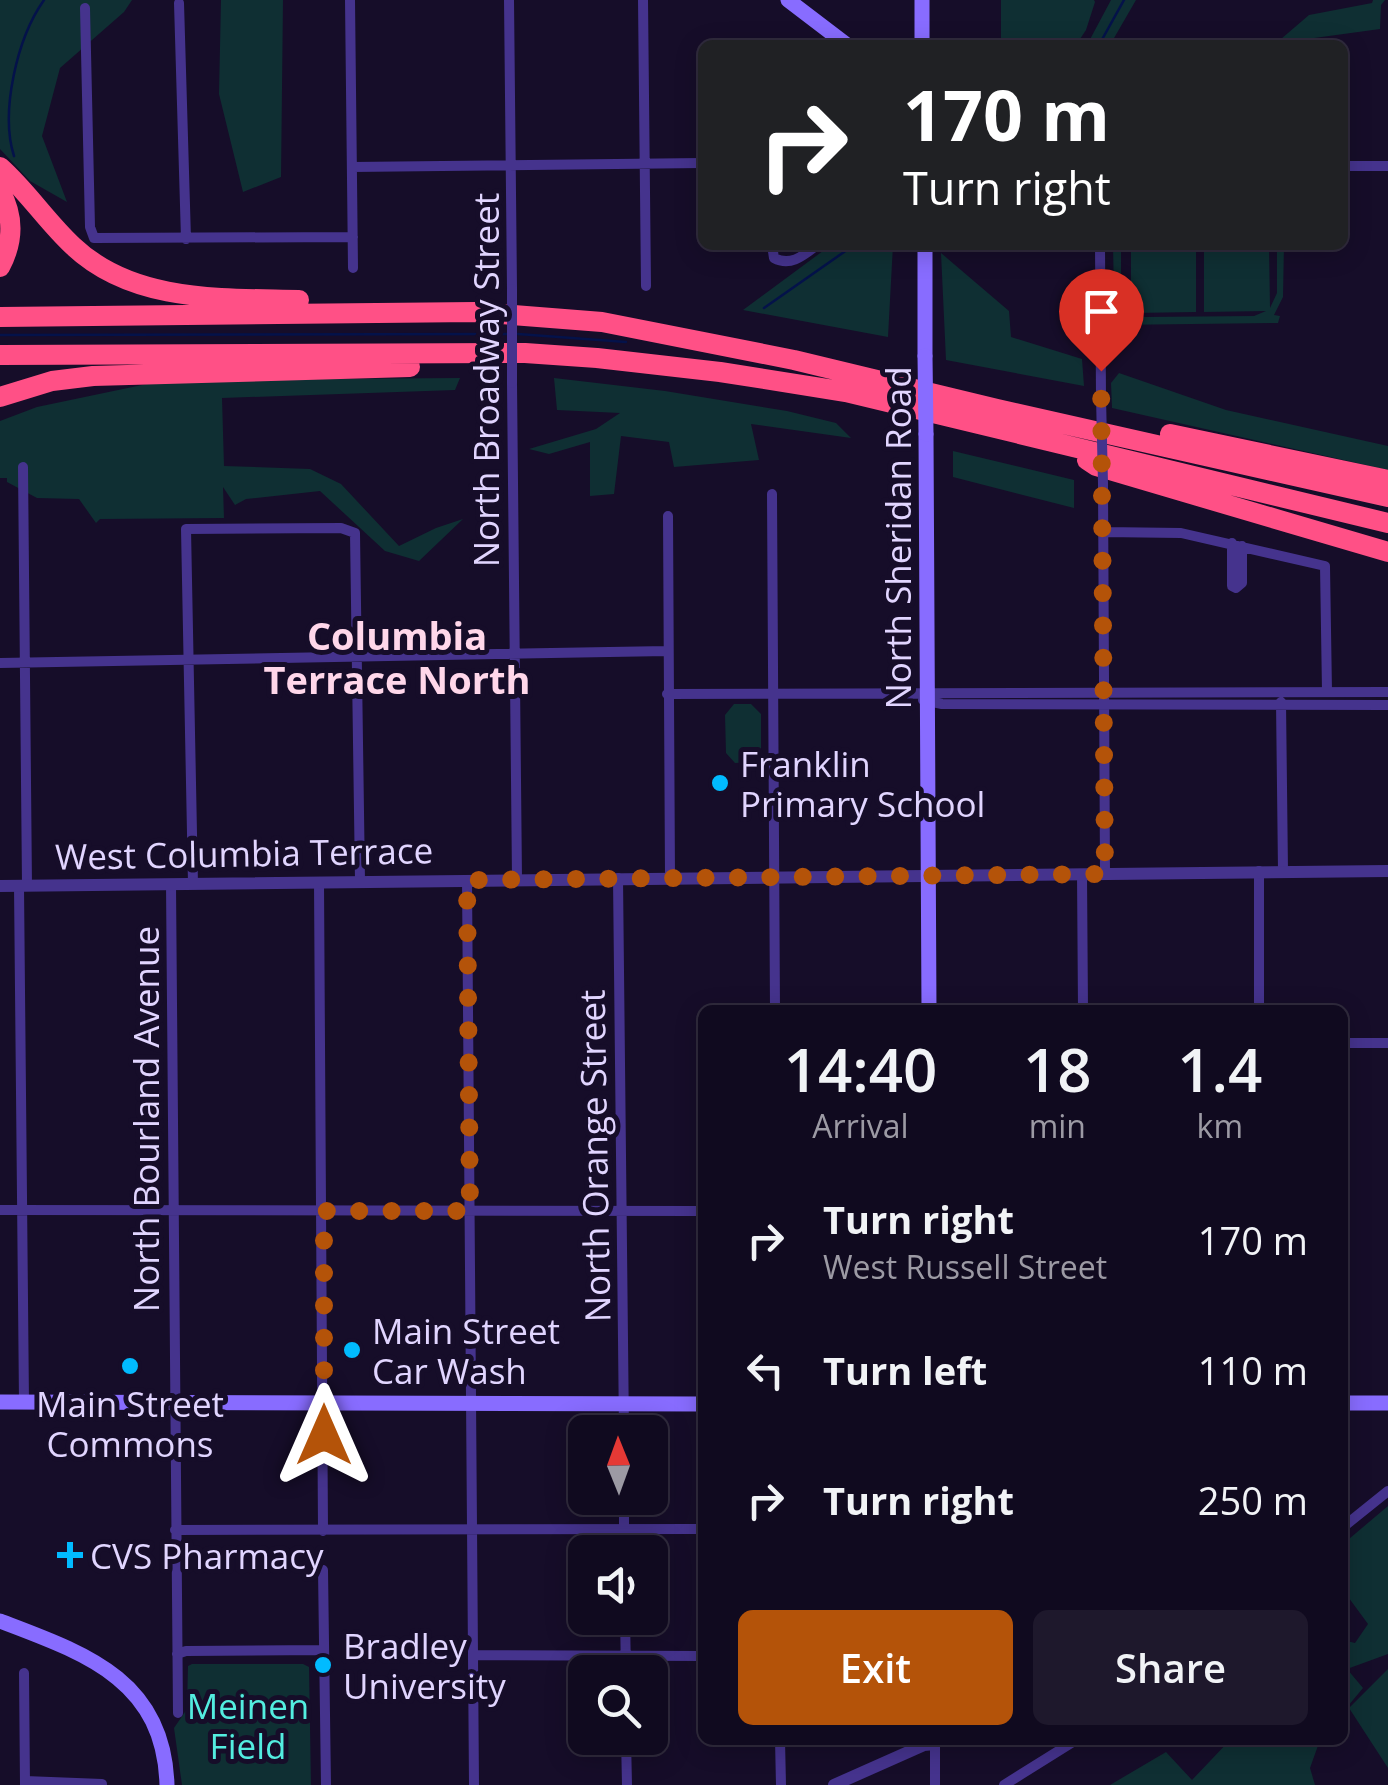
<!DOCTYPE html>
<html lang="en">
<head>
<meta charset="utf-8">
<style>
	body { margin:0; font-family:"Open Sans",sans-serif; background:#1e182c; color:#f1f3f6; height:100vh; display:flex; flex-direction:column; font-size:38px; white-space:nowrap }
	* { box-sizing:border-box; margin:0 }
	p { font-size:32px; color:#9c9aa4 }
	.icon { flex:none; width:55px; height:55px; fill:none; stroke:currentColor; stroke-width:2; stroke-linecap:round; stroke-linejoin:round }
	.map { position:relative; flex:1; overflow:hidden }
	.side { position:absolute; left:698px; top:1005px; width:650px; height:740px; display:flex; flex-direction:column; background:#100a1f; border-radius:15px; box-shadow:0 5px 25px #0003,0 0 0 2px #302b3d }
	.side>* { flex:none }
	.top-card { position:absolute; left:698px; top:40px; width:650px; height:210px; border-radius:15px; box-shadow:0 5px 25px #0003,0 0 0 2px #302b3d; background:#202124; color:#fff; overflow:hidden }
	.needle { width:65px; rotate:359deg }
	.fabs { position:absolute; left:568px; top:1415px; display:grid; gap:20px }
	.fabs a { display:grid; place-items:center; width:100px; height:100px; border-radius:15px; background:#100a1f; box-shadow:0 5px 25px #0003,0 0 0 2px #302b3d; font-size:50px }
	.pin { position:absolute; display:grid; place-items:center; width:85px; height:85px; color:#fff; margin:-102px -42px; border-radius:50% 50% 50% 0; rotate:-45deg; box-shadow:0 0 10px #0007 }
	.pin .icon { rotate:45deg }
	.me { position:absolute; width:110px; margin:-55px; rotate:0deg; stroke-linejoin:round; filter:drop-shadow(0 0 8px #0008) }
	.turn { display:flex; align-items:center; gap:35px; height:210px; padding:0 40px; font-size:45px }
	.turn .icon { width:130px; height:130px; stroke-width:2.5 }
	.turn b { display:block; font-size:70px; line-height:85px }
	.eta { display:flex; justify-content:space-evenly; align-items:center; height:170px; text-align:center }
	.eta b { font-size:60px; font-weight:600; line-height:70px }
	.primary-button { display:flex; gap:20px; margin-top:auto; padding:20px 40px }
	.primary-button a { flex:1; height:115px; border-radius:15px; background:#b45309; color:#fff; font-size:40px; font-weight:600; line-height:115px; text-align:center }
	.primary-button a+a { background:#1e182c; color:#f1f3f6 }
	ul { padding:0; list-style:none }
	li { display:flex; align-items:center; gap:30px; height:130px; padding:0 40px }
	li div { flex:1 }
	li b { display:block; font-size:38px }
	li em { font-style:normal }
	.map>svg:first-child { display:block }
	.green { fill:#0f2f33 }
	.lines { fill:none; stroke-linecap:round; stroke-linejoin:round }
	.stream { stroke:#04124a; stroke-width:2.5 }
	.minor { stroke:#45338d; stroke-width:10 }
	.tertiary { stroke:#45338d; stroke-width:12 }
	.secondary { stroke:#886cff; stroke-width:15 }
	.motorway { stroke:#ff5086; stroke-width:20 }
	.minor-bridge { stroke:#45338d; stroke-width:10 }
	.secondary-bridge { stroke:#886cff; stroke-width:15 }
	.route { stroke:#b45309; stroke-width:18; stroke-dasharray:0 32.4 }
	.poi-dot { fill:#01bbff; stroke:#160d29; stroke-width:4 }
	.labels { text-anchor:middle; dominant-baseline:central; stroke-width:10; stroke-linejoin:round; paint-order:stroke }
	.street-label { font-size:35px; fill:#e1d5ff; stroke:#160d29 }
	.poi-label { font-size:35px; fill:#e1d5ff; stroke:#160d29; text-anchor:start }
	.park-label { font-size:35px; fill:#53ede0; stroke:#160d29 }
	.neighbourhood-label { font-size:38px; font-weight:bold; fill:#ffd7ea; stroke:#160d29 }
</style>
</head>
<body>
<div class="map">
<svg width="1388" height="1785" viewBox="0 0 1388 1785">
	<rect width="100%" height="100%" fill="#160d29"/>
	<path class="green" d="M0 0H132L124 12 60 68 42 136 67 202 30 181 0 149Z
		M221 0H283L281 177 243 192 219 94Z
		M1001 0H1094L1095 2 1086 30 1076 45H1001Z
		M1111 0H1136L1110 45H1087Z
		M1373 0H1385L1381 5 1380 29 1307 39 1299 45H1274L1309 15 1372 3Z
		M831 245H893L888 337 743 310Z
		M1113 245H1121V297L1131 312V245H1196V312L1133 313 1145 317 1254 316 1266 311 1204 312V245H1269L1270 308 1277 293V245H1284L1283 297 1274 315 1280 316 1278 323 1114 325V318L1124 317 1114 295Z
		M941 253 1009 311 1011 337 1082 359 1084 386 946 360Z
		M1119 373 1226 410 1388 446V470L1112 408 1111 383Z
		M460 378 455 390 222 398 224 466 310 469 341 484 399 546 436 528 463 519 419 561 385 551 320 491 246 499 235 505 223 487 224 518 100 519 96 523 79 499 37 498 7 482V478H0V421L37 407 166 380Z
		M554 378 665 391 787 411 836 423 851 438 751 424 759 460 674 467 669 442 621 436 614 494 590 496V442L549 454 529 449 596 429 620 413 557 410Z
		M953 451 1074 480V508L953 477Z
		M734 704H751L761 714V753L754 762 735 763 726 753 725 715Z
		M1388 1506V1654L1347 1669 1363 1688 1343 1712V1640L1355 1643 1368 1624 1343 1590V1544Z
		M192 1664H303L309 1667 311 1785H182L174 1728 187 1709 188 1666Z
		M1388 1669V1768L1349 1708Z
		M1230 1740H1320L1310 1768 1315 1785H1110L1166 1752 1192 1780Z"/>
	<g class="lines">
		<path class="stream" d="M1099 45 1124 0
			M14 156C0 112 17 38 44 0
			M764 308 854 245
			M518 334 626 342
			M0 335 510 334"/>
		<path class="minor" d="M350 0 353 268
			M509 0 512 289
			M643 0 646 286
			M179 3 186 239
			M85 8 90 227 94 238 353 237
			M1342 166H1388
			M352 167 702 163
			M772 245 774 258C791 267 804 255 817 245
			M1100 245 1101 397
			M512 383 517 879
			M23 467 27 886
			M1103 484 1105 873
			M772 494 775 1010
			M668 516 670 878
			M1104 532 1181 533 1325 566 1327 692
			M1232 543V586L1236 588 1242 583V546
			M0 663 667 651
			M667 694 1388 692
			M923 700 942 704 1388 705
			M1281 702 1283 871
			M1259 871V1010
			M1082 874 1083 1010
			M618 878 624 1432
			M467 880 474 1785
			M319 882 323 1531
			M171 884 178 1713
			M193 884 186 529 341 528 355 533 360 881
			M19 886 24 1403
			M1342 1043H1388
			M0 1210 702 1211
			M624 1498V1552
			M1342 1528 1388 1491
			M175 1530 702 1529
			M323 1570 326 1785
			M625 1618 626 1672
			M177 1654 186 1651 324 1650
			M474 1655 702 1656
			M24 1673 25 1785
			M626 1738 627 1785
			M780 1740 781 1785
			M935 1744V1785
			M25 1781 102 1784
			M1004 1785 1076 1740"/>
		<path class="tertiary" d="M0 886 1388 871
			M834 1785 924 1745 935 1744V1740"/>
		<path class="secondary" d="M788 0 847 45
			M922 0V45
			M925 245V356
			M926 434 929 1010
			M0 1402 702 1404
			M1342 1403H1388
			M0 1621C84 1653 164 1679 167 1785"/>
		<path class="motorway" d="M0 167C27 191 47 222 73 246 133 303 222 298 299 300
			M0 191C14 216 14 241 0 267
			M0 317 475 312 602 322 794 360 997 409 1388 497
			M0 355 525 353 597 358 720 372 846 392 1388 523
			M0 397 52 381 93 376 410 367
			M1170 434 1388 480
			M1087 460 1096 466 1388 552"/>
		<path class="minor-bridge" d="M512 383V289
			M1101 397 1103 484"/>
		<path class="secondary-bridge" d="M925 356 926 434"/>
	</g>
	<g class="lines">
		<path class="route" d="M324 1435V1211H470L467 880 1105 874 1101 371"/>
	</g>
	<g class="poi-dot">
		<circle cx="720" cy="783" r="10"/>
		<circle cx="352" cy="1350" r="10"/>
		<circle cx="130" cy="1366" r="10"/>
		<path d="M65 1540h10v10h10v10h-10v10h-10v-10h-10v-10h10z"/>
		<circle cx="323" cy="1665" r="10"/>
	</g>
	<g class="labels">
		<g class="street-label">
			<text transform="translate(485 380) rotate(-90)">North Broadway Street</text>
			<text transform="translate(897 538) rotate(-90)">North Sheridan Road</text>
			<text transform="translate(244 853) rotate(-1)">West Columbia Terrace</text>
			<text transform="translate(145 1119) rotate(-90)">North Bourland Avenue</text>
			<text transform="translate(594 1156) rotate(-91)">North Orange Street</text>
		</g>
		<g class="poi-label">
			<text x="740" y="763">Franklin<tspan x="740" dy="40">Primary School</tspan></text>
			<text x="372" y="1330">Main Street<tspan x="372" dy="40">Car Wash</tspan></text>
			<text x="130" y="1403" text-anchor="middle">Main Street<tspan x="130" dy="40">Commons</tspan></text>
			<text x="90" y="1555">CVS Pharmacy</text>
			<text x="343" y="1645">Bradley<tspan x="343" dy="40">University</tspan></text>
		</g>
		<g class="park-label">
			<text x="248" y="1705">Meinen<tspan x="248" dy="40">Field</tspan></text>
		</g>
		<g class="neighbourhood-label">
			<text x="397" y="635">Columbia<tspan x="397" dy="44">Terrace North</tspan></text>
		</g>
	</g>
</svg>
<div class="fabs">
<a><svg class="needle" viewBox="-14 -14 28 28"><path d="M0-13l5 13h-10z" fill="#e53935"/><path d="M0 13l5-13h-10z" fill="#9c9aa4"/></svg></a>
<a><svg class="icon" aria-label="sound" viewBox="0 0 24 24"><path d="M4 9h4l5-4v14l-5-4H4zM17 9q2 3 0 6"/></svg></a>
<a><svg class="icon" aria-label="search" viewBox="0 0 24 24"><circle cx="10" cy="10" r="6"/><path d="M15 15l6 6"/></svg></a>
</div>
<div class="pin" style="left:1101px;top:371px;background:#d93025"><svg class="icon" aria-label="arrive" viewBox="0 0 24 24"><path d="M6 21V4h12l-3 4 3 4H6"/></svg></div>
<svg class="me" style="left:324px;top:1435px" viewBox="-20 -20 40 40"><path d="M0-17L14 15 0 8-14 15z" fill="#b45309" stroke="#fff" stroke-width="4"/></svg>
<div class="top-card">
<div class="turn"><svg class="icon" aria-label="right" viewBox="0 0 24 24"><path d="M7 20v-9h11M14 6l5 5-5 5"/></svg><div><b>170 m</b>Turn right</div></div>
</div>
<section class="side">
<div class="eta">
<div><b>14:40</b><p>Arrival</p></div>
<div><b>18</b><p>min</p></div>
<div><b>1.4</b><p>km</p></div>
</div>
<ul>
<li><svg class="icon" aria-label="right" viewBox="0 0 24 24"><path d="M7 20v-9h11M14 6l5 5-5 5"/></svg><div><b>Turn right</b><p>West Russell Street</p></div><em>170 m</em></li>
<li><svg class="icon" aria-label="left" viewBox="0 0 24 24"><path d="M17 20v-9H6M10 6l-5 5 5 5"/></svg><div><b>Turn left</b></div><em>110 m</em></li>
<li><svg class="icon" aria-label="right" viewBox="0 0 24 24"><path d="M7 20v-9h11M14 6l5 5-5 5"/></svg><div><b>Turn right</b></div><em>250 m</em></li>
</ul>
<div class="primary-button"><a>Exit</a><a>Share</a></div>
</section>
</div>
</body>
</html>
